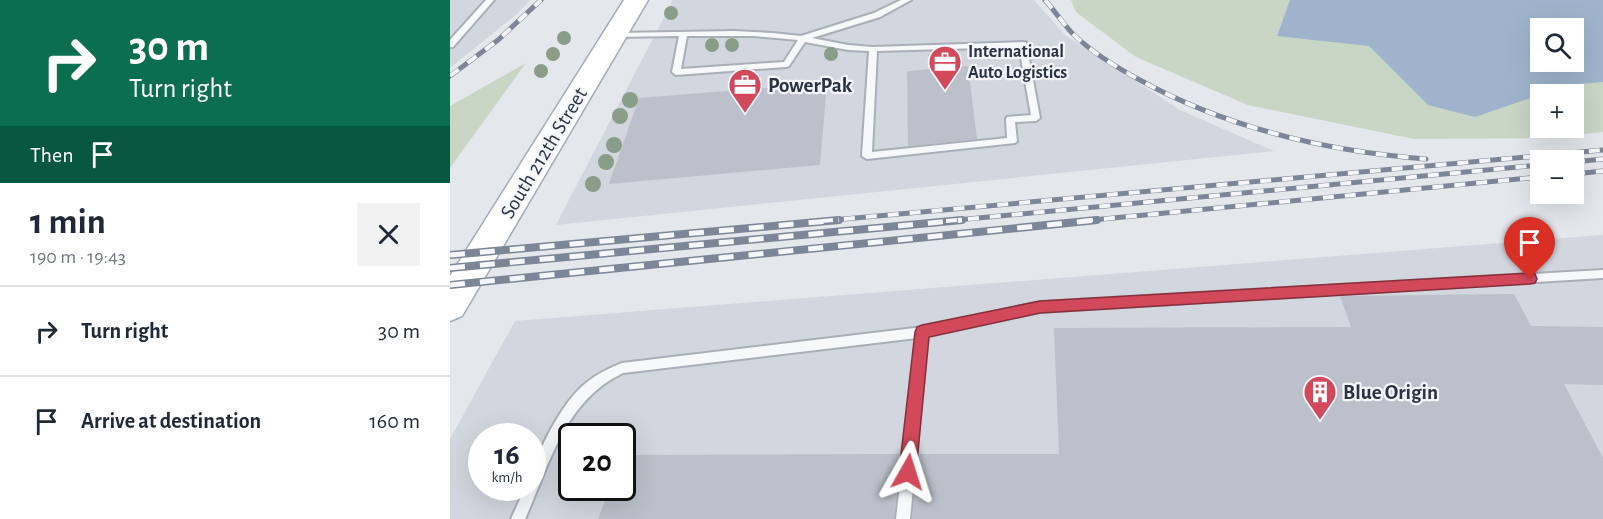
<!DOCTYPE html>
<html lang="en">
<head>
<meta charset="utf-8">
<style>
	body { margin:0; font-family:"Alegreya Sans",sans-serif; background:#f2f2f3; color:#1f2937; height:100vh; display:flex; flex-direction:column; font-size:22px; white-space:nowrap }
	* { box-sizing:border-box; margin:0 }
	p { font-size:20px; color:#747a83 }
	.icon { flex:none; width:33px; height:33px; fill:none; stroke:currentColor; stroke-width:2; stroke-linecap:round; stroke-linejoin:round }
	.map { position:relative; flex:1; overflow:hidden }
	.panel { display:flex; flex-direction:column; background:#fff; width:450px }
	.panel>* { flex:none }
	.top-card { background:#0b6e4f; color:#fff; overflow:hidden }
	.fabs { position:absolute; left:1080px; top:18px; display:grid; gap:12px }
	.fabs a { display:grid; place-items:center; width:54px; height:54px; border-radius:0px; background:#fff; box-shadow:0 6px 24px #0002; font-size:30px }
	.speed { position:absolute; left:18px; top:423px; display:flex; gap:12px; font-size:30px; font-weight:700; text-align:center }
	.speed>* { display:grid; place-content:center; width:78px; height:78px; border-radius:50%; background:#fff; box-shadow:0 6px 24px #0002; line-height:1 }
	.speed small { font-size:15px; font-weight:400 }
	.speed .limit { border:3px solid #111; border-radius:9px; background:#fff; color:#111 }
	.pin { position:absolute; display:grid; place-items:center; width:51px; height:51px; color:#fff; margin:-62px -26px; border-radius:50% 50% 50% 0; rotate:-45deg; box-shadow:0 0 6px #0007 }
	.pin .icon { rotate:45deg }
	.me { position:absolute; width:66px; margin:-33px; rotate:6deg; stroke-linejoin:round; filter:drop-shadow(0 0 4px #0008) }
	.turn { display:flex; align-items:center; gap:21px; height:126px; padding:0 30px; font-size:27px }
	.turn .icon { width:78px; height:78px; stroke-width:2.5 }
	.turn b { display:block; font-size:42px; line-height:51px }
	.then { display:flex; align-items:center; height:57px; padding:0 30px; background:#0003; gap:12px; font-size:22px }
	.round { display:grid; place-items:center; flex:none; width:63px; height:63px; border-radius:0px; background:#f2f2f3 }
	.overview { display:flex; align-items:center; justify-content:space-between; height:102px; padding:0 30px }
	h1 { font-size:36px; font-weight:700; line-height:45px }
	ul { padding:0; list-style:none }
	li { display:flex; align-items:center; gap:18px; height:90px; padding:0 30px; border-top:2px solid #e0e1e3 }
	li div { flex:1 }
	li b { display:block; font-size:22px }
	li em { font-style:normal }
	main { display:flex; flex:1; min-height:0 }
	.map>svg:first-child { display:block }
	.built { fill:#d2d6de; fill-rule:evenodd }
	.green { fill:#c9d6c5; fill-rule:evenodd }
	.water { fill:#9fb4cc; fill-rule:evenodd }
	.building { fill:#bbc0ca }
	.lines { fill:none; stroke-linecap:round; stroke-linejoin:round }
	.lane-casing { stroke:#a9aeb7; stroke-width:4 }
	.primary-casing { stroke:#a3abb8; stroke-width:3 }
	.lane { fill:#f7f8fa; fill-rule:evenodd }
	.primary { fill:#fff; fill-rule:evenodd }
	.rail-far1-casing { stroke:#7d8696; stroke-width:5 }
	.rail-casing { stroke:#7d8696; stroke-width:8 }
	.rail-far1 { stroke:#f4f6f9; stroke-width:4; stroke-dasharray:11; stroke-linecap:butt }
	.rail { stroke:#f4f6f9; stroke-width:5; stroke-dasharray:15; stroke-linecap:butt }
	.tree { fill:#899d89 }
	.route { fill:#d1495b; stroke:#882f3b; stroke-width:1.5 }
	.labels { text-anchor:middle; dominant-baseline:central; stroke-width:4.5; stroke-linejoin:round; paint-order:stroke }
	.far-poi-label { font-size:18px; font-weight:bold; fill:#2b3445; stroke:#f4f6f9; text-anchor:start }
	.poi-label { font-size:21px; font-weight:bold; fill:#2b3445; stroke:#f4f6f9; text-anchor:start }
	.street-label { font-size:21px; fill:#2b3445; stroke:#f4f6f9 }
</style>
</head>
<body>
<main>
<section class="panel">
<div class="top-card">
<div class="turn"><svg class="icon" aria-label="right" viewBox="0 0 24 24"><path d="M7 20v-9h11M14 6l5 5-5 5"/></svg><div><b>30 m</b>Turn right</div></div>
<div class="then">Then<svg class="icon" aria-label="arrive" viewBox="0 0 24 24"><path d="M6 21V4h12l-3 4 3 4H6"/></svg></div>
</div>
<div class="overview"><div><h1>1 min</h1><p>190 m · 19:43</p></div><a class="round"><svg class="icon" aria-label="close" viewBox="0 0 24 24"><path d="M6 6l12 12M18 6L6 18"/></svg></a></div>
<ul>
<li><svg class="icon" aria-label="right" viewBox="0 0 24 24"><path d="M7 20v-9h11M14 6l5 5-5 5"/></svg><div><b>Turn right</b></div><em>30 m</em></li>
<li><svg class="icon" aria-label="arrive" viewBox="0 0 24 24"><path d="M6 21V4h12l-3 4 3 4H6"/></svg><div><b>Arrive at destination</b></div><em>160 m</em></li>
</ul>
</section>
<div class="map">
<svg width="1153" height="519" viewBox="0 0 1153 519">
	<rect width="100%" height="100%" fill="#e4e7ec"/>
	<path class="built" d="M0 0H80L68 13 0 68Z
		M223 0H584L615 35 730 110 824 151 106 225Z
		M1153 235V519H0V439L65 321ZM32 436H82V488H32ZM122 436H172V488H122Z"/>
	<path class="green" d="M621 0H1153V132L1094 138 964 139 798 105 686 57 626 12ZM1090 28H1124V62H1090ZM1090 94H1124V128H1090Z
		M76 63 0 168V106Z"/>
	<path class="water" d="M840 0H1153V82L1118 85 1025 117 978 105 919 46 827 36ZM1090 28H1124V62H1090Z"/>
	<path class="building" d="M518 66 527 139 458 146 457 71Z
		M377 83 370 165 159 184 189 98Z
		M1064 294 1081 326 1153 327V385L1114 384 1153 458V519H462L469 454H609L604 328 901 327 890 296Z
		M451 454 444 519H148L160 488H172V455Z"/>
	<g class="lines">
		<g class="lane-casing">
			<path id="lane" d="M36 0H44L3 47H0V40Z
				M451 0H461L430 17 362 38 398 45 423 47 576 42 590 118 586 121 565 122 567 141 565 143 417 159 412 156 419 51 398 50 355 42 339 66 336 67 226 75 222 72 229 36 166 37 162 35 166 33 284 31 323 33 351 36 424 13ZM237 36H303L348 40 334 62 231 69ZM569 47 581 115 557 117 556 119 557 138 422 152 427 51Z
				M1153 270V278L590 312 478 336 460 519H446L467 338 173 373C115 400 99 465 75 519H61L75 488H82C82 482 82 475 83 469 92 443 114 400 136 383 147 374 159 368 172 363L473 327 590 302Z"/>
		</g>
		<g class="primary-casing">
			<path id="primary" d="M174 0H198L12 316 0 321V276Z"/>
		</g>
		<use href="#lane" class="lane"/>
		<use href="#primary" class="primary"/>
		<g class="rail-far1-casing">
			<path id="rail-far1" d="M595 0C605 11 614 25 624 35 643 53 666 67 688 79 776 128 876 151 976 159
				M0 76 48 40 91 0
				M1124 162 1153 159
				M1124 174 1153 171
				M372 221 1153 150
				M496 221 1090 165
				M632 221 1090 177"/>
		</g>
		<g class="rail-casing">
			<path id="rail" d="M0 255 389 220
				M0 268 512 220
				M0 285 647 220"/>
		</g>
		<use href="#rail-far1" class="rail-far1"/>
		<use href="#rail" class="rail"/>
	</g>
	<g class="tree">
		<circle cx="221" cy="13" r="7"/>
		<circle cx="114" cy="38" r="7"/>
		<circle cx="262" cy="45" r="7"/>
		<circle cx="282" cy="45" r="7"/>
		<circle cx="103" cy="54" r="7"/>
		<circle cx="381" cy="54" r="7"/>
		<circle cx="91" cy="71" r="7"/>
		<circle cx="180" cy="100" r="8"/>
		<circle cx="170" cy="116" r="8"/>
		<circle cx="164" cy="145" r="8"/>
		<circle cx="156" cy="162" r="8"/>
		<circle cx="143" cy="184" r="8"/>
	</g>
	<path class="route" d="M1080 273 1085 274 1087 279 1085 283 1080 284 590 313 479 337 466 472 464 478 458 481 452 478 449 472 465 332 467 327 472 325 590 301Z"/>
	<defs>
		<g id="office-pin" transform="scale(1.725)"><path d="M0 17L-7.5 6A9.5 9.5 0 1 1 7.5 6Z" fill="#d1495b" stroke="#f4f6f9"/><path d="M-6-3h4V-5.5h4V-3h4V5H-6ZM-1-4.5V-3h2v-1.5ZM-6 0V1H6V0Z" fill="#fff"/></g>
		<g id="building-pin" transform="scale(1.725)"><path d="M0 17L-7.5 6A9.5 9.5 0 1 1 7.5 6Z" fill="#d1495b" stroke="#f4f6f9"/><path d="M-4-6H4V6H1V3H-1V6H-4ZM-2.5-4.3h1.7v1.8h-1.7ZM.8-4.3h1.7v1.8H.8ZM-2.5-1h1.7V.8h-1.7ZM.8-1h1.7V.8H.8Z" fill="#fff"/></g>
	</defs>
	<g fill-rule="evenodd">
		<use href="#office-pin" x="495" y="62"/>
		<use href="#office-pin" x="295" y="85"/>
		<use href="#building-pin" x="870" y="392"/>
	</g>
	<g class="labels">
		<g class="far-poi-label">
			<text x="518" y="52">International<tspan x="518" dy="21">Auto Logistics</tspan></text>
		</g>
		<g class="poi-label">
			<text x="318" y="85">PowerPak</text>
			<text x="893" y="392">Blue Origin</text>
		</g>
		<g class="street-label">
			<text transform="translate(94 153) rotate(-59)">South 212th Street</text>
		</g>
	</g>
</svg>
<div class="fabs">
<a><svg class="icon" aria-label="search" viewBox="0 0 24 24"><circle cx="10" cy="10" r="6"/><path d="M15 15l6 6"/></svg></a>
<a>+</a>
<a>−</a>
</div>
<div class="speed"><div>16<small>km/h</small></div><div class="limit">20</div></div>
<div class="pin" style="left:1080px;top:279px;background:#d93025"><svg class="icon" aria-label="arrive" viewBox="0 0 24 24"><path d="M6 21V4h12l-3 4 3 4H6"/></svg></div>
<svg class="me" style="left:458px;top:472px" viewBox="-20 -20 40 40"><path d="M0-17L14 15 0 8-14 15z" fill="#d1495b" stroke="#fff" stroke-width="4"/></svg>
</div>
</main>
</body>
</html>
